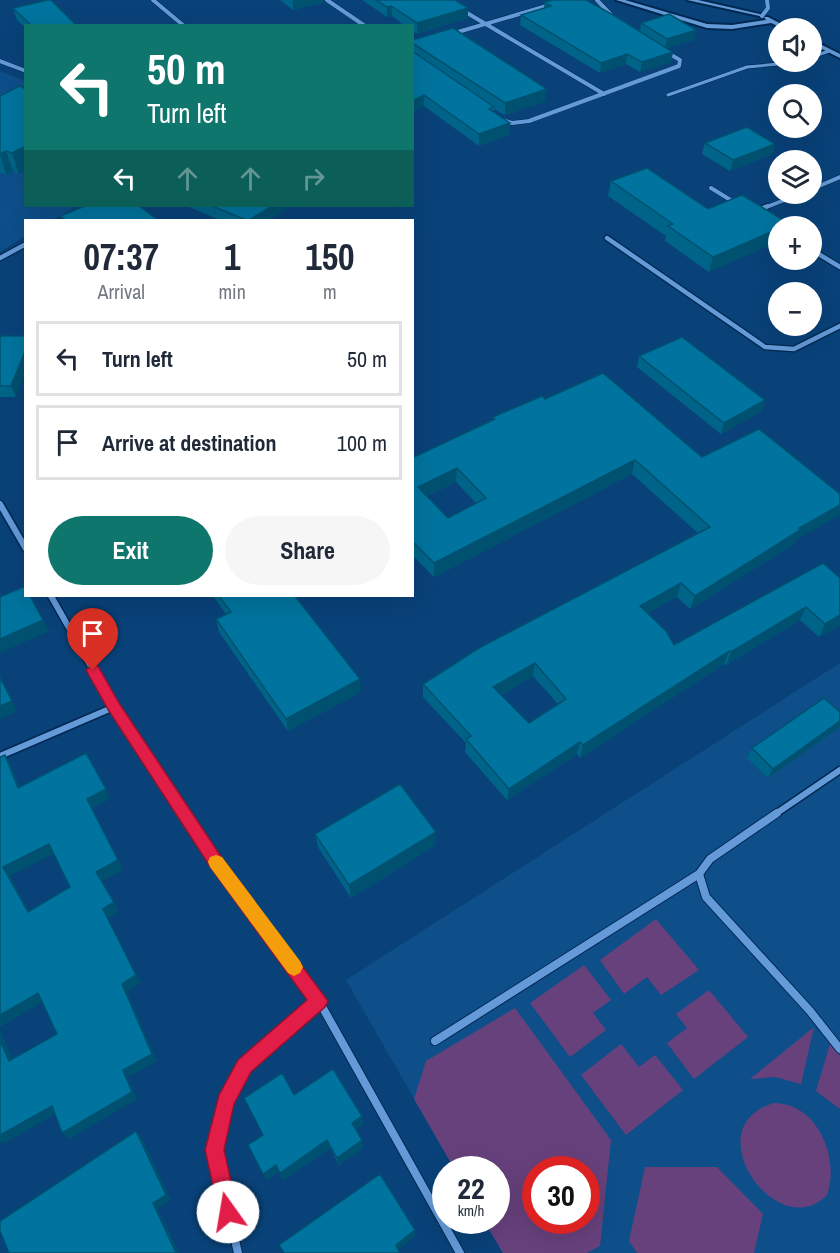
<!DOCTYPE html>
<html lang="en">
<head>
<meta charset="utf-8">
<style>
	body { margin:0; font-family:"Archivo Narrow",sans-serif; background:#f6f6f7; color:#1f2937; height:100vh; display:flex; flex-direction:column; font-size:22px; white-space:nowrap }
	* { box-sizing:border-box; margin:0 }
	p { font-size:20px; color:#747a83 }
	.icon { flex:none; width:33px; height:33px; fill:none; stroke:currentColor; stroke-width:2; stroke-linecap:round; stroke-linejoin:round }
	.map { position:relative; flex:1; overflow:hidden }
	.drawer { position:absolute; left:24px; top:219px; width:390px; height:378px; display:flex; flex-direction:column; background:#fff; border-radius:0px; box-shadow:0 6px 24px #0002 }
	.drawer>* { flex:none }
	.hud { position:absolute; left:24px; top:24px; width:390px; height:183px; border-radius:0px; box-shadow:0 6px 24px #0002; background:#0f766e; color:#fff; overflow:hidden }
	.fabs { position:absolute; left:768px; top:18px; display:grid; gap:12px }
	.fabs a { display:grid; place-items:center; width:54px; height:54px; border-radius:50%; background:#fff; box-shadow:0 6px 24px #0002; font-size:30px }
	.speed { position:absolute; left:432px; top:1156px; display:flex; gap:12px; font-size:30px; font-weight:700; text-align:center }
	.speed>* { display:grid; place-content:center; width:78px; height:78px; border-radius:50%; background:#fff; box-shadow:0 6px 24px #0002; line-height:1 }
	.speed small { font-size:15px; font-weight:400 }
	.speed .limit { border:9px solid #d22; background:#fff; color:#111 }
	.pin { position:absolute; display:grid; place-items:center; width:51px; height:51px; color:#fff; margin:-62px -26px; border-radius:50% 50% 50% 0; rotate:-45deg; box-shadow:0 0 6px #0007 }
	.pin .icon { rotate:45deg }
	.me { position:absolute; width:66px; margin:-33px; rotate:347deg; stroke-linejoin:round; filter:drop-shadow(0 0 4px #0008) }
	.turn { display:flex; align-items:center; gap:21px; height:126px; padding:0 24px; font-size:27px }
	.turn .icon { width:78px; height:78px; stroke-width:2.5 }
	.turn b { display:block; font-size:42px; line-height:51px }
	.lanes { display:flex; align-items:center; height:57px; padding:0 24px; background:#0003; justify-content:center; gap:30px; direction:ltr }
	.lanes .off { opacity:.35 }
	.eta { display:flex; justify-content:space-evenly; align-items:center; height:102px; text-align:center }
	.eta b { font-size:36px; font-weight:700; line-height:42px }
	.action { display:flex; gap:12px; margin-top:auto; padding:12px 24px }
	.action a { flex:1; height:69px; border-radius:36px; background:#0f766e; color:#fff; font-size:24px; font-weight:700; line-height:69px; text-align:center }
	.action a+a { background:#f6f6f7; color:#1f2937 }
	ul { padding:0; list-style:none }
	li { display:flex; align-items:center; gap:18px; height:75px; margin:0 12px 9px; padding:0 12px; border:3px solid #e0e1e3; border-radius:0px }
	li div { flex:1 }
	li b { display:block; font-size:22px }
	li em { font-style:normal }
	.map>svg:first-child { display:block }
	.built { fill:#0e4f8a; fill-rule:evenodd }
	.green { fill:#67417c; fill-rule:evenodd }
	.lines { fill:none; stroke-linecap:round; stroke-linejoin:round }
	.service-casing { stroke:#002851; stroke-width:4.5 }
	.minor-far3-casing { stroke:#002851; stroke-width:5 }
	.minor-far2-casing { stroke:#002851; stroke-width:7 }
	.minor-far1-casing { stroke:#002851; stroke-width:9 }
	.minor-casing { stroke:#002851; stroke-width:10 }
	.tertiary-casing { stroke:#002851; stroke-width:4 }
	.service { stroke:#649ad8; stroke-width:3 }
	.minor-far3 { stroke:#649ad8; stroke-width:4 }
	.minor-far2 { stroke:#649ad8; stroke-width:4.5 }
	.minor-far1 { stroke:#649ad8; stroke-width:6 }
	.minor { stroke:#649ad8; stroke-width:8 }
	.tertiary { fill:#649ad8; fill-rule:evenodd }
	.wall { fill:#006488; fill-rule:evenodd }
	.shaded-wall { fill:#00516f }
	.building { fill:#00749e; stroke:#00516f; stroke-width:1.5; fill-rule:evenodd }
	.route { fill:#e11d48; stroke:#92132f; stroke-width:1.5 }
	.slow { fill:#f59e0b }
</style>
</head>
<body>
<div class="map">
<svg width="840" height="1253" viewBox="0 0 840 1253">
	<rect width="100%" height="100%" fill="#094279"/>
	<path class="built" d="M0 71 25 81 26 206H77L52 220H26L25 236 0 252Z
		M840 663V1253H503L484 1221H496V1170H455L346 980ZM536 1170H586V1221H536Z"/>
	<path class="green" d="M656 919 699 970 661 995 647 977 624 994 600 960Z
		M584 965 611 1000 593 1013 606 1030 570 1057 530 1003Z
		M709 990 748 1037 694 1079 667 1043 687 1028 676 1014Z
		M515 1008 611 1140 600 1246 587 1253H503L484 1221H496V1170H455L414 1099 426 1061ZM536 1170H586V1221H536Z
		M814 1027 801 1084 775 1077 750 1079Z
		M621 1044 639 1067 655 1055 683 1090 626 1135 581 1075Z
		M830 1044 840 1056V1109L816 1091Z
		M774 1103C818 1103 840 1159 827 1195 778 1246 693 1127 774 1103Z
		M645 1167H717L763 1214 754 1253H637L629 1241Z"/>
	<g class="lines">
		<g class="service-casing">
			<path id="service" d="M812 57 829 51
				M668 95 747 67 800 62"/>
		</g>
		<g class="minor-far3-casing">
			<path id="minor-far3" d="M153 0 184 26
				M327 0 365 26
				M597 0 615 19
				M462 10 604 94
				M762 16 768 8 767 0
				M451 34 550 5
				M0 61 26 71
				M502 120 512 123 529 121 679 66 680 60 666 52
				M711 188 737 204
				M812 189 840 177
				M764 208 800 194"/>
		</g>
		<g class="minor-far2-casing">
			<path id="minor-far2" d="M758 210 768 206
				M607 238 765 347 794 349 840 326
				M812 250 840 267
				M0 258 26 244"/>
		</g>
		<g class="minor-far1-casing">
			<path id="minor-far1" d="M0 504 26 549
				M51 596 114 707 185 815
				M0 756 114 707
				M774 815 840 770"/>
		</g>
		<g class="minor-casing">
			<path id="minor" d="M184 813 217 863 319 1001 460 1253
				M777 813 710 859 699 874 706 897 810 1011 840 1049
				M435 1041 699 874
				M238 1253 214 1150 225 1102 244 1066 319 1001"/>
		</g>
		<g class="tertiary-casing">
			<path id="tertiary" d="M616 0H625L707 24 732 25 766 20 764 17 687 0H698L764 15V17H768L789 28H782L771 23 732 29 707 28Z
				M812 40 840 54V58L812 44Z"/>
		</g>
		<use href="#service" class="service"/>
		<use href="#minor-far3" class="minor-far3"/>
		<use href="#minor-far2" class="minor-far2"/>
		<use href="#minor-far1" class="minor-far1"/>
		<use href="#minor" class="minor"/>
		<use href="#tertiary" class="tertiary"/>
	</g>
	<path class="wall" d="M280 0H324V2L293 10Z
		M362 0H455L468 8V18L417 34 412 30V26H405L392 16 387 17Z
		M544 2 640 31 641 23 696 30 694 40 667 48 673 52 671 62 640 72 626 64 600 73 520 25 521 15 544 8Z
		M13 8 77 26H26V28L17 20Z
		M412 40 545 101 505 115 494 109V112L510 123 509 135 479 146 424 106 412 113Z
		M0 96 19 174 13 171 6 175 0 172Z
		M705 143 775 144 773 154 730 171 702 154Z
		M611 181 708 209 790 224 789 226H778L709 272 665 241 666 236 608 196Z
		M187 206H291L269 220H220Z
		M0 336 16 397H0Z
		M639 356 762 411 721 434 637 367Z
		M545 399 796 540 795 543 690 609 677 597 648 613 674 645 840 578V625L819 637 800 620 726 665 724 664 580 758 577 754 507 800 465 752 466 743 423 697V684L698 533 632 474 434 577 412 555V458L493 420V417ZM456 482 476 503 448 518 427 496ZM533 676 558 704 529 723 501 695Z
		M213 596H295L361 692 288 731 219 632 216 619 226 614Z
		M840 712V727L768 778 747 758 752 748Z
		M315 834 436 845 351 898 318 847Z
		M294 1095 362 1116 363 1124 356 1129 362 1140 363 1148 339 1165 330 1148 283 1180 279 1172 267 1180Z"/>
	<path class="shaded-wall" d="M293 0H324V2L293 10Z
		M391 6 392 16 387 17V7Z
		M468 8V18L417 34V23Z
		M696 30 694 40 665 49 667 39Z
		M673 52 671 62 640 72 642 62Z
		M627 54 626 64 600 73 601 63Z
		M547 89 545 101 505 115V103Z
		M424 95V106L412 113V101Z
		M510 123 509 135 479 146V134Z
		M775 144 773 154 730 171 733 160Z
		M26 146V170L19 174 12 153Z
		M6 151 13 171 6 175 0 155Z
		M272 206H291L269 220H249Z
		M778 229V242L709 272 713 257Z
		M26 349V370L16 397 11 386Z
		M765 400 762 411 721 434 724 423Z
		M635 460 632 474 434 577V563Z
		M457 468 456 482 418 501V487Z
		M840 505V515L796 540 795 543 690 609 695 596 799 528Z
		M681 583 677 597 637 619 640 606Z
		M806 607 800 620 726 665 731 652Z
		M840 615V625L819 637 825 624Z
		M43 620 49 631 0 653V639Z
		M729 651 724 664 580 758 583 745Z
		M535 663 533 676 492 700 493 687Z
		M0 675 17 711 0 719Z
		M360 679 361 692 288 731 286 719Z
		M840 721V727L768 778 773 769Z
		M580 742 577 754 507 800 509 789Z
		M5 755 11 765 24 798 18 788Z
		M106 789 110 799 92 809 87 799Z
		M436 832V845L351 898 349 885Z
		M49 844 55 853 10 876 34 920 28 912 3 867Z
		M118 860 123 870 102 881 96 872Z
		M114 902 119 911 108 918 141 983 127 992 157 1061 128 1077 137 1099 69 1139 62 1133 123 1070 122 984 103 909Z
		M38 993 44 1001 0 1027V1015Z
		M0 1029 16 1068 9 1061 0 1040Z
		M52 1106 59 1112 3 1144 0 1142V1135Z
		M362 1116 363 1124 354 1131 352 1123Z
		M136 1131 142 1138 171 1200 158 1209 179 1253H176L153 1203Z
		M327 1140 330 1148 283 1180 280 1173Z
		M362 1140 363 1148 339 1165 337 1158Z
		M276 1165 279 1172 267 1180 263 1174Z
		M415 1230V1237L396 1251V1245Z"/>
	<path class="building" d="M48 0H51L77 26H32L13 8Z
		M376 0H455L468 8 417 23 391 6 387 7Z
		M553 0H586L615 16 673 52 642 62 627 54 601 63 521 15 551 6 544 2Z
		M669 14 696 30 667 39 641 23Z
		M453 28 547 89 505 103 412 43V40Z
		M412 51 494 107 489 109 510 123 479 134 424 95 412 101Z
		M19 86 26 89V146L12 153 6 151 0 154V96Z
		M747 127 775 144 733 160 705 143Z
		M647 168 708 209 742 195 790 224 784 226H778V229L713 257 668 226 673 224 611 181Z
		M85 206H139L158 220H66L60 216Z
		M212 206H272L249 220H246Z
		M0 336H26V349L11 386H0Z
		M682 337 765 400 724 423 639 356Z
		M603 373 702 457 759 429 840 494V505L799 528 800 530 695 596 681 583 640 606 666 631 674 645 823 563 840 578V615L825 624 806 607 731 652 729 651 583 745 580 742 509 789 466 739 471 736 423 684 479 648 710 527 635 460 434 563 412 541V458L495 419 493 417 542 396 545 399ZM457 468 486 498 448 518 418 487ZM535 663 566 699 529 723 493 687Z
		M25 586 26 596H30L43 620 0 639V597Z
		M219 596H295L360 679 286 719 216 619 231 612Z
		M0 677 12 701 0 706Z
		M824 698 840 712V721L773 769 752 748Z
		M86 753 106 789 87 799 118 860 96 872 114 902 103 909 136 975 122 984 152 1054 123 1070 132 1092 62 1133 52 1106 0 1135V1040L9 1061 57 1034 38 993 0 1015V757L5 755 18 788ZM49 844 70 887 28 912 3 867Z
		M400 784 436 832 349 885 315 834Z
		M333 1069 362 1116 352 1123 362 1140 337 1158 327 1140 280 1173 276 1165 263 1174 248 1145 263 1135 244 1098 282 1073 294 1095Z
		M136 1131 166 1195 153 1203 176 1253H9L0 1231V1221Z
		M380 1174 415 1230 396 1245 400 1253H284L279 1245Z"/>
	<path class="route" d="M93 664 98 666 119 703 222 858 328 1001 325 1007 251 1072 234 1104 224 1150 238 1212 235 1219 228 1222 221 1219 219 1212 205 1150 219 1095 238 1060 307 1000 211 868 109 711 86 670Z"/>
	<path class="slow" d="M216 855 222 857 300 961 303 967 300 973 294 976 288 973 210 867 208 862 210 857Z"/>
</svg>
<div class="fabs">
<a><svg class="icon" aria-label="sound" viewBox="0 0 24 24"><path d="M4 9h4l5-4v14l-5-4H4zM17 9q2 3 0 6"/></svg></a>
<a><svg class="icon" aria-label="search" viewBox="0 0 24 24"><circle cx="10" cy="10" r="6"/><path d="M15 15l6 6"/></svg></a>
<a><svg class="icon" aria-label="layers" viewBox="0 0 24 24"><path d="M12 4l9 5-9 5-9-5zM3 14l9 5 9-5"/></svg></a>
<a>+</a>
<a>−</a>
</div>
<div class="speed"><div>22<small>km/h</small></div><div class="limit">30</div></div>
<div class="pin" style="left:93px;top:670px;background:#d93025"><svg class="icon" aria-label="arrive" viewBox="0 0 24 24"><path d="M6 21V4h12l-3 4 3 4H6"/></svg></div>
<svg class="me" style="left:228px;top:1212px" viewBox="-20 -20 40 40"><circle r="19" fill="#fff"/><path d="M0-13L10 11 0 6-10 11z" fill="#e11d48"/></svg>
<div class="hud">
<div class="turn"><svg class="icon" aria-label="left" viewBox="0 0 24 24"><path d="M17 20v-9H6M10 6l-5 5 5 5"/></svg><div><b>50 m</b>Turn left</div></div>
<div class="lanes"><svg class="icon" aria-label="left" viewBox="0 0 24 24"><path d="M17 20v-9H6M10 6l-5 5 5 5"/></svg><svg class="icon off" aria-label="ahead" viewBox="0 0 24 24"><path d="M12 20V5M6 11l6-6 6 6"/></svg><svg class="icon off" aria-label="ahead" viewBox="0 0 24 24"><path d="M12 20V5M6 11l6-6 6 6"/></svg><svg class="icon off" aria-label="right" viewBox="0 0 24 24"><path d="M7 20v-9h11M14 6l5 5-5 5"/></svg></div>
</div>
<section class="drawer">
<div class="eta">
<div><b>07:37</b><p>Arrival</p></div>
<div><b>1</b><p>min</p></div>
<div><b>150</b><p>m</p></div>
</div>
<ul>
<li><svg class="icon" aria-label="left" viewBox="0 0 24 24"><path d="M17 20v-9H6M10 6l-5 5 5 5"/></svg><div><b>Turn left</b></div><em>50 m</em></li>
<li><svg class="icon" aria-label="arrive" viewBox="0 0 24 24"><path d="M6 21V4h12l-3 4 3 4H6"/></svg><div><b>Arrive at destination</b></div><em>100 m</em></li>
</ul>
<div class="action"><a>Exit</a><a>Share</a></div>
</section>
</div>
</body>
</html>
